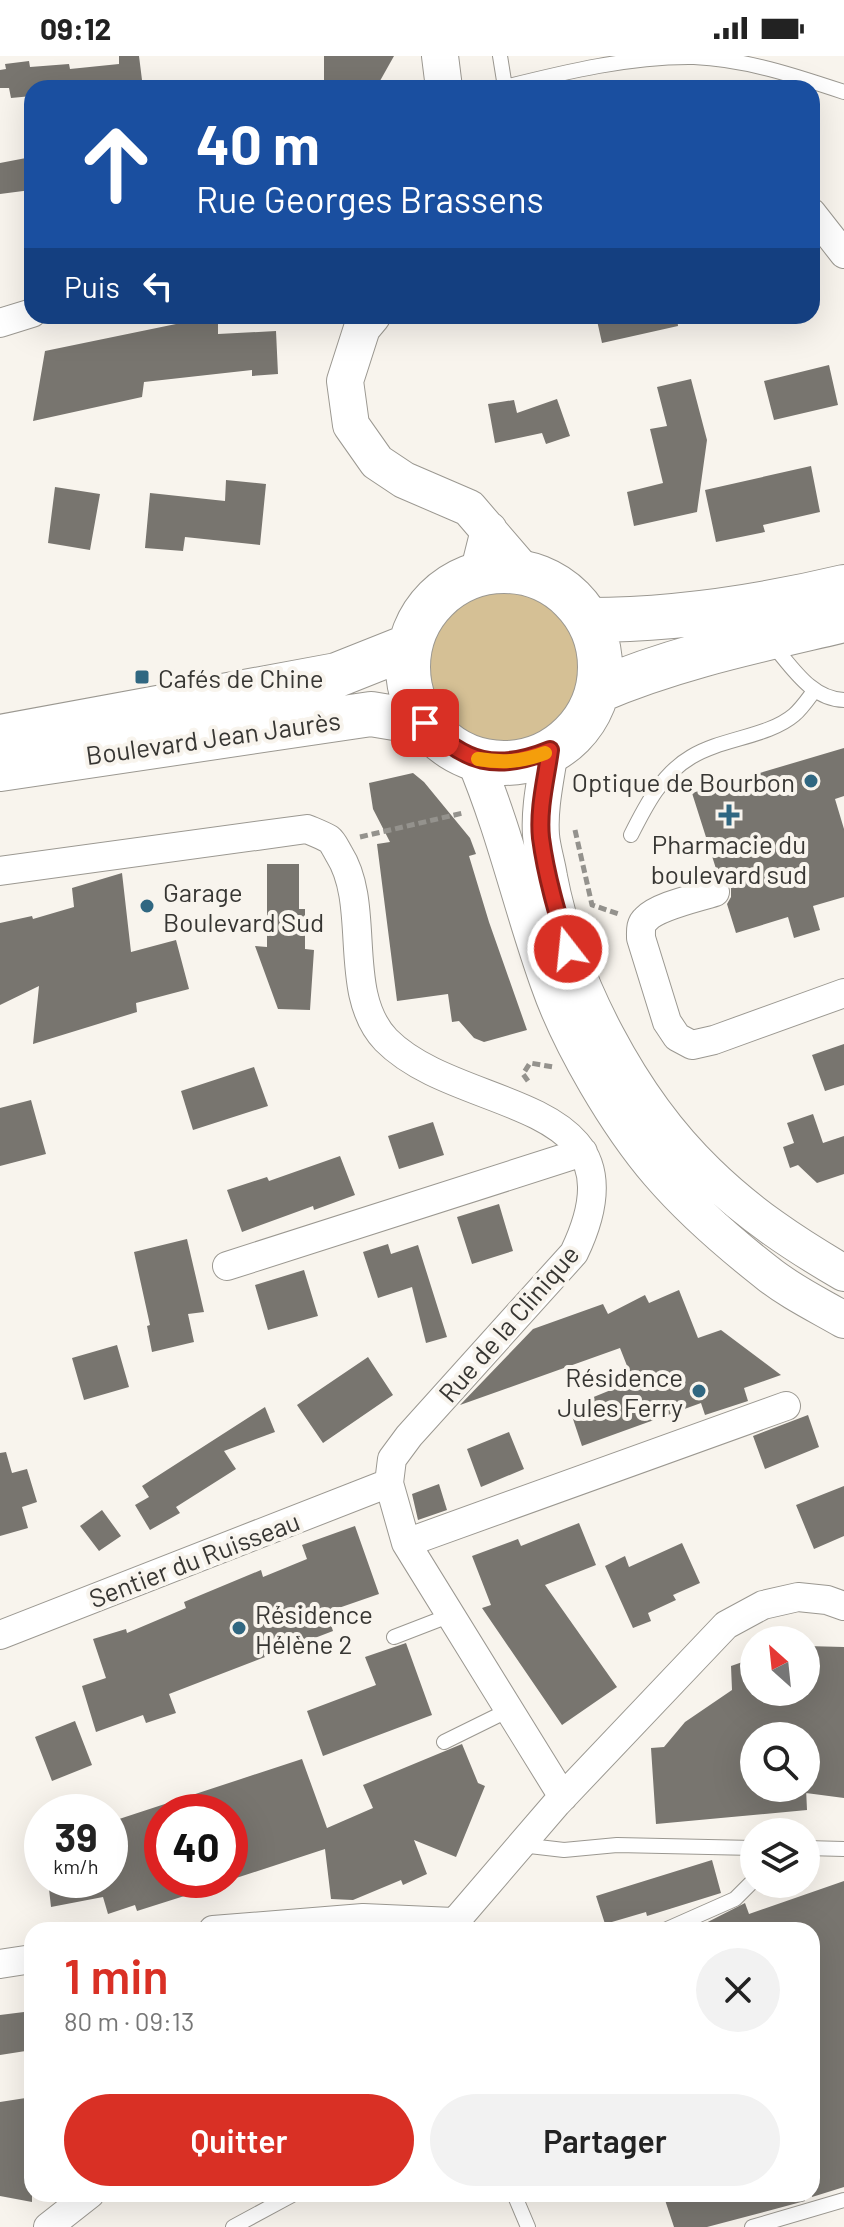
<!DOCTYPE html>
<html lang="fr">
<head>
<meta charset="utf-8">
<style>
	body { margin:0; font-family:Barlow,sans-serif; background:#f2f2f2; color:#222; height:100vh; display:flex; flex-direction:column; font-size:30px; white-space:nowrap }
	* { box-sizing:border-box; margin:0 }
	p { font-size:26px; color:#767676 }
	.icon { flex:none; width:44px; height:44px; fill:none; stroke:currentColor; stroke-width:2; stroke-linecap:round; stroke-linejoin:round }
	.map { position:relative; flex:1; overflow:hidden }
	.panel { position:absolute; left:24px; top:1866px; width:796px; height:280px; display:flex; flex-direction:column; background:#fff; border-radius:24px; box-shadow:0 8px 32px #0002 }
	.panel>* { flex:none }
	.guide { position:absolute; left:24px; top:24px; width:796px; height:244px; border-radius:24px; box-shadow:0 8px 32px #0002; background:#1a4fa0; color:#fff; overflow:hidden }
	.needle { width:52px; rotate:333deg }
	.buttons { position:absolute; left:740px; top:1570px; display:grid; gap:16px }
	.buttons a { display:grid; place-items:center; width:80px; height:80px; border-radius:50%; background:#fff; box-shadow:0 8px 32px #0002; font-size:40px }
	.speed { position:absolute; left:24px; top:1738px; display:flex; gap:16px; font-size:40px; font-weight:700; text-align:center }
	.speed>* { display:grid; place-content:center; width:104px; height:104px; border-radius:50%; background:#fff; box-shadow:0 8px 32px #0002; line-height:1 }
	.speed small { font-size:20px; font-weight:400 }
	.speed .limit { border:12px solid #d22; background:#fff; color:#111 }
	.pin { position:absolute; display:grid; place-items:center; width:68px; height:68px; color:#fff; margin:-34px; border-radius:16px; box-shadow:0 4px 12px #0006 }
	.me { position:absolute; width:88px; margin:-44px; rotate:344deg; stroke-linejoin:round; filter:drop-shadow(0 0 6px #0008) }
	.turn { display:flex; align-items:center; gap:28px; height:168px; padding:0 40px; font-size:36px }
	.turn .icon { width:104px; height:104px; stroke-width:2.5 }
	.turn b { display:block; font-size:56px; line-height:68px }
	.then { display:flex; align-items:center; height:76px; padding:0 40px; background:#0003; gap:16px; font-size:30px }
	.round { display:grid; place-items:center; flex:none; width:84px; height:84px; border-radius:42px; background:#f2f2f2 }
	.overview { display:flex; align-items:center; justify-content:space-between; height:136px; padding:0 40px }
	h1 { font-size:48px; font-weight:600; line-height:60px; color:#d93025 }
	.cta { display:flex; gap:16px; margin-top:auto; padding:16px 40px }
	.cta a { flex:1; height:92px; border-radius:48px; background:#d93025; color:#fff; font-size:32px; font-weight:600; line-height:92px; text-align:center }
	.cta a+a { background:#f2f2f2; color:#222 }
	.status { display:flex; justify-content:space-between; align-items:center; height:56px; padding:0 40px; background:#fff; direction:ltr }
	.status svg { height:22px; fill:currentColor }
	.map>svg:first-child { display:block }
	.green { fill:#d5c095 }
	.building { fill:#78756f }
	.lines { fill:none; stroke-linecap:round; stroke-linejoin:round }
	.service-casing { stroke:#9b9891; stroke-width:16 }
	.minor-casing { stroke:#9b9891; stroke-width:30 }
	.tertiary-casing { stroke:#9b9891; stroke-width:38 }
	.primary-casing { stroke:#9b9891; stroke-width:46 }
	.path { stroke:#94928d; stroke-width:5; stroke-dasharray:8 4; stroke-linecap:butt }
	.service { stroke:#fff; stroke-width:14 }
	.minor { stroke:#fff; stroke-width:28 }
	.tertiary { stroke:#fff; stroke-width:36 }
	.primary { stroke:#fff; stroke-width:44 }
	.route-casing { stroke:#8d1f18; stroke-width:20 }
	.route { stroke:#d93025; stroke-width:14 }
	.slow { stroke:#f59e0b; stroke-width:14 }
	.poi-dot { fill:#306781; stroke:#f8f4ed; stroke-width:3 }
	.labels { text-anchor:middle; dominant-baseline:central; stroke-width:8; stroke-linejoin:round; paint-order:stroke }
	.poi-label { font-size:26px; fill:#373633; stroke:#f8f4ed; text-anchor:start }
	.street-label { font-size:26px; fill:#373633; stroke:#f8f4ed }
</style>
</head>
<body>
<div class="status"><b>09:12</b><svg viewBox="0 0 49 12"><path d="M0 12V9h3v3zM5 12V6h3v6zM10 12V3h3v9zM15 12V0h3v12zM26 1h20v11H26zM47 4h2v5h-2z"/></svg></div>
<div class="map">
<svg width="844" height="2171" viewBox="0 0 844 2171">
	<rect width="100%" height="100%" fill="#f8f4ed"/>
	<path class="green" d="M425 612a78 78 0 1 1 156 0a78 78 0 1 1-156 0Z"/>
	<path class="building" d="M119 0H139L143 32H32V40L11 42 9 32H0V14L6 13 5 8 29 5 30 11 69 8 70 13 119 8Z
		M324 0H394L376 32H324Z
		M26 102 31 134 0 138V107Z
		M596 260H677L678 270 602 287Z
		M218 264V278L276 275 278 318 252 320V314L144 326 142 341 33 365 45 295 176 268Z
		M829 309 838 349 774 364 764 325Z
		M691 323 707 384 697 456 634 470 627 436 663 427 650 373 667 370 657 331Z
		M557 343 570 380 546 388 542 377 495 387 488 348 514 344 517 357Z
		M811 410 820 456 763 469 765 476 716 486 705 434Z
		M226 424 266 428 260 489 185 481 183 495 145 492 150 437 225 445Z
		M55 431 100 438 90 494 48 487Z
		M844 692V740L835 743 844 773V841L813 850 820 874 794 882 788 861 736 877 727 848 731 841V832L726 823 718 819 692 737Z
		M413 717 424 726 470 782 476 798 469 800 489 866 527 974 484 986 474 982 459 965 452 966 448 938 397 945 377 788 390 786 373 753 369 727Z
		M267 808H299V853H305V893L314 894 310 954 278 953 255 890 267 891Z
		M122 817 131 896 176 884 189 933 136 947 137 956 33 988 39 930 0 949V867L32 860 33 863 74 851 72 832Z
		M844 988V1029L825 1035 812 999Z
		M254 1011 268 1050 193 1074 181 1035Z
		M31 1044 46 1098 0 1110V1052Z
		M813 1058 823 1087 844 1080V1118L817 1127 798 1109 790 1112 783 1091 794 1087 787 1067Z
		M433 1066 444 1099 399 1113 388 1080Z
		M340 1100 355 1139 314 1154 313 1150 242 1176 227 1134 267 1121 269 1125Z
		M499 1148 513 1195 472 1208 457 1161Z
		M187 1183 204 1256 188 1258 194 1286 152 1296 147 1270 150 1269 134 1196Z
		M388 1188 391 1198 418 1189 447 1281 426 1287 412 1231 378 1242 363 1196Z
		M304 1214 318 1260 268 1274 255 1229Z
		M679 1234 698 1282 721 1274 781 1319 744 1332 748 1345 705 1359 701 1347 582 1390 569 1351 633 1325 620 1292 460 1349 533 1273 603 1248 608 1258 645 1239 649 1247Z
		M117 1289 129 1331 84 1344 72 1302Z
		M368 1301 393 1339 323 1387 297 1349Z
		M265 1351 275 1376 224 1395 236 1413 176 1451 180 1457 150 1474 135 1449 149 1441 142 1430Z
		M808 1359 819 1391 765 1413 753 1380Z
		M509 1376 524 1413 481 1431 467 1393Z
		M6 1396 12 1417 27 1413 37 1446 22 1451 28 1472 0 1480V1397Z
		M439 1428 447 1454 418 1464 412 1438Z
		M844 1430V1480L814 1493 796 1449Z
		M102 1454 121 1480 99 1495 80 1470Z
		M579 1467 596 1509 545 1529 617 1631 562 1669 482 1552 491 1549 472 1500 518 1483 521 1490Z
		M355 1470 379 1538 327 1556 333 1575 169 1638 176 1657 146 1667 143 1659 96 1676 82 1630 106 1622 93 1583 126 1573 127 1577 186 1552 184 1546 261 1514 263 1521 307 1503 302 1489Z
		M682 1487 700 1527 673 1539 676 1544 648 1557 651 1565 633 1572 605 1510 625 1500 629 1511Z
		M406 1587 432 1659 323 1700 307 1655 376 1629 365 1601Z
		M806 1590 844 1591V1742L806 1737V1680H754V1732H806L807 1754 656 1768 651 1692 664 1691 685 1666 732 1634 731 1610 754 1602V1636H806Z
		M75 1665 92 1709 52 1725 35 1681Z
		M462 1688 478 1727 485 1730 456 1801 414 1784 427 1818 403 1829 401 1824 353 1844 331 1843 325 1793 230 1824V1756H162V1824H218L219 1829 137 1855 135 1849 108 1858 103 1841 51 1851 48 1824H110V1766L302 1703 327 1772 373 1752 363 1729Z
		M712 1804 721 1837 647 1860 646 1856 605 1868 596 1840Z
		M844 1825V2131L812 2141V1874H692L745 1847 749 1858Z
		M32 1955V1994L0 1999V1959Z
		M32 2041V2146L0 2140V2046Z
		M663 2138H803L805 2145 707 2171H674Z"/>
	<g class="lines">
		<g class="service-casing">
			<path id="service" d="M500 0 505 31C565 16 631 0 694 1 745 3 796 20 844 36
				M772 588C792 611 811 643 844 644
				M631 779C646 749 662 718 691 701 722 682 768 681 794 659 802 652 808 643 814 635
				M394 1581 451 1559
				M444 1686 509 1654
				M521 1789 564 1794 617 1789 754 1792
				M806 1792 844 1793
				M665 1874 735 1843 754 1824
				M514 2138 528 2171
				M233 2171 294 2138
				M752 2171 844 2144"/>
		</g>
		<g class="minor-casing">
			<path id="minor" d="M812 157 844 198
				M0 267 32 257
				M0 815 307 773C314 776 322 779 329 783 333 786 336 793 339 798 372 850 341 937 386 984 461 1060 651 1037 574 1197L409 1380 392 1403 389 1427 406 1487 563 1741
				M715 836C697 842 658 850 646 863 640 868 641 875 641 882L667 966 677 981 692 989 714 984 844 937
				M227 1210 583 1096
				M406 1487 786 1350
				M0 1579 389 1427
				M213 1874 363 1862 453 1866
				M448 1874 557 1747 726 1569 763 1549 798 1541 827 1544 844 1550
				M0 1908 32 1903
				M48 2171 90 2138"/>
		</g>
		<g class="tertiary-casing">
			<path id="tertiary" d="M440 0 444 32
				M372 260 362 272 345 325 351 369 377 406 404 424 469 452 524 516
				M478 518 489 474
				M550 694C546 722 539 751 541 779 542 793 547 807 549 821 569 925 630 1043 707 1117 749 1158 794 1188 844 1217
				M474 702C505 775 522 853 549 928 570 988 617 1068 659 1117 690 1153 729 1187 766 1216 789 1235 818 1249 844 1264"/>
		</g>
		<g class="primary-casing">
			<path id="primary" d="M408 611a96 96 0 1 1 192 0a96 96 0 1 1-192 0Z
				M588 564C674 564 760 551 844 531
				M597 635C676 601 760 584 844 564
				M0 681 337 619 410 590
				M0 713 371 658 425 667"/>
		</g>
		<path class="path" d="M575 774 592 849 619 858
			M360 781 463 757
			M528 1025 523 1018 530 1007 553 1011"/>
		<use href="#service" class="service"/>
		<use href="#minor" class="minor"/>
		<use href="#tertiary" class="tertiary"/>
		<use href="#primary" class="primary"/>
	</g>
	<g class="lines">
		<g class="route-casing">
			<path id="route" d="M425 667C465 707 496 716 550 694 546 723 538 753 541 782 546 820 557 857 568 893"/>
		</g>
		<use href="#route" class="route"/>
		<path class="slow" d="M478 703C503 707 521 706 545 697"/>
	</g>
	<g class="poi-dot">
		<rect x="134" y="613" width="16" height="16" rx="4"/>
		<circle cx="811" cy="725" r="8"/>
		<path d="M725 747h8v8h8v8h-8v8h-8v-8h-8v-8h8z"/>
		<circle cx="147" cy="850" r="8"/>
		<circle cx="699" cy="1335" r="8"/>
		<circle cx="239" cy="1572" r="8"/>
	</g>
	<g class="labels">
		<g class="poi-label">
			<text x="158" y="621">Cafés de Chine</text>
			<text x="795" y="725" text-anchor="end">Optique de Bourbon</text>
			<text x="729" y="787" text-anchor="middle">Pharmacie du<tspan x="729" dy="30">boulevard sud</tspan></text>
			<text x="163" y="835">Garage<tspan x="163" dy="30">Boulevard Sud</tspan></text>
			<text x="683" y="1320" text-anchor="end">Résidence<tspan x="683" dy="30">Jules Ferry</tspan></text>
			<text x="255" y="1557">Résidence<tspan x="255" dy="30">Hélène 2</tspan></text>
		</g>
		<g class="street-label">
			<text transform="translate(213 681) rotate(-8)">Boulevard Jean Jaurès</text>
			<text transform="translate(508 1267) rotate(-49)">Rue de la Clinique</text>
			<text transform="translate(194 1503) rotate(-21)">Sentier du Ruisseau</text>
		</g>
	</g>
</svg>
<div class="buttons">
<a><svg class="needle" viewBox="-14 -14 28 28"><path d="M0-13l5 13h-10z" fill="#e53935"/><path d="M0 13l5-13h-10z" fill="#767676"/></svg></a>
<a><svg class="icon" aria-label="search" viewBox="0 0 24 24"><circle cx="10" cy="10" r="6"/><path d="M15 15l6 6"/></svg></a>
<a><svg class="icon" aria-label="layers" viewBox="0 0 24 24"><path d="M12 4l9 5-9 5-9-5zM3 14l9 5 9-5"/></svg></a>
</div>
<div class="speed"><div>39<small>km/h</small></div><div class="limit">40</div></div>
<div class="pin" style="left:425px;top:667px;background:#d93025"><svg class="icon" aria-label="arrive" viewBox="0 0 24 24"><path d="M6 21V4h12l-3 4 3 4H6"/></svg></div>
<svg class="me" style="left:568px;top:893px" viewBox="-20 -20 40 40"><circle r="17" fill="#d93025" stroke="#fff" stroke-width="3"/><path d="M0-11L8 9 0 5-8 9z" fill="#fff"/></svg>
<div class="guide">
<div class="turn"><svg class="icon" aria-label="ahead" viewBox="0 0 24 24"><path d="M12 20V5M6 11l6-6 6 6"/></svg><div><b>40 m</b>Rue Georges Brassens</div></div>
<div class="then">Puis<svg class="icon" aria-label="left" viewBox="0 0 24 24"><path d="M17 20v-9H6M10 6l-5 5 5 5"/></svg></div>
</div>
<section class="panel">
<div class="overview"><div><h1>1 min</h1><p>80 m · 09:13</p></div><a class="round"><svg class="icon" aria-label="close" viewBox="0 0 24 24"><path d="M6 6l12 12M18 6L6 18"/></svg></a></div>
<div class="cta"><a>Quitter</a><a>Partager</a></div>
</section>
</div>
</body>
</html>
